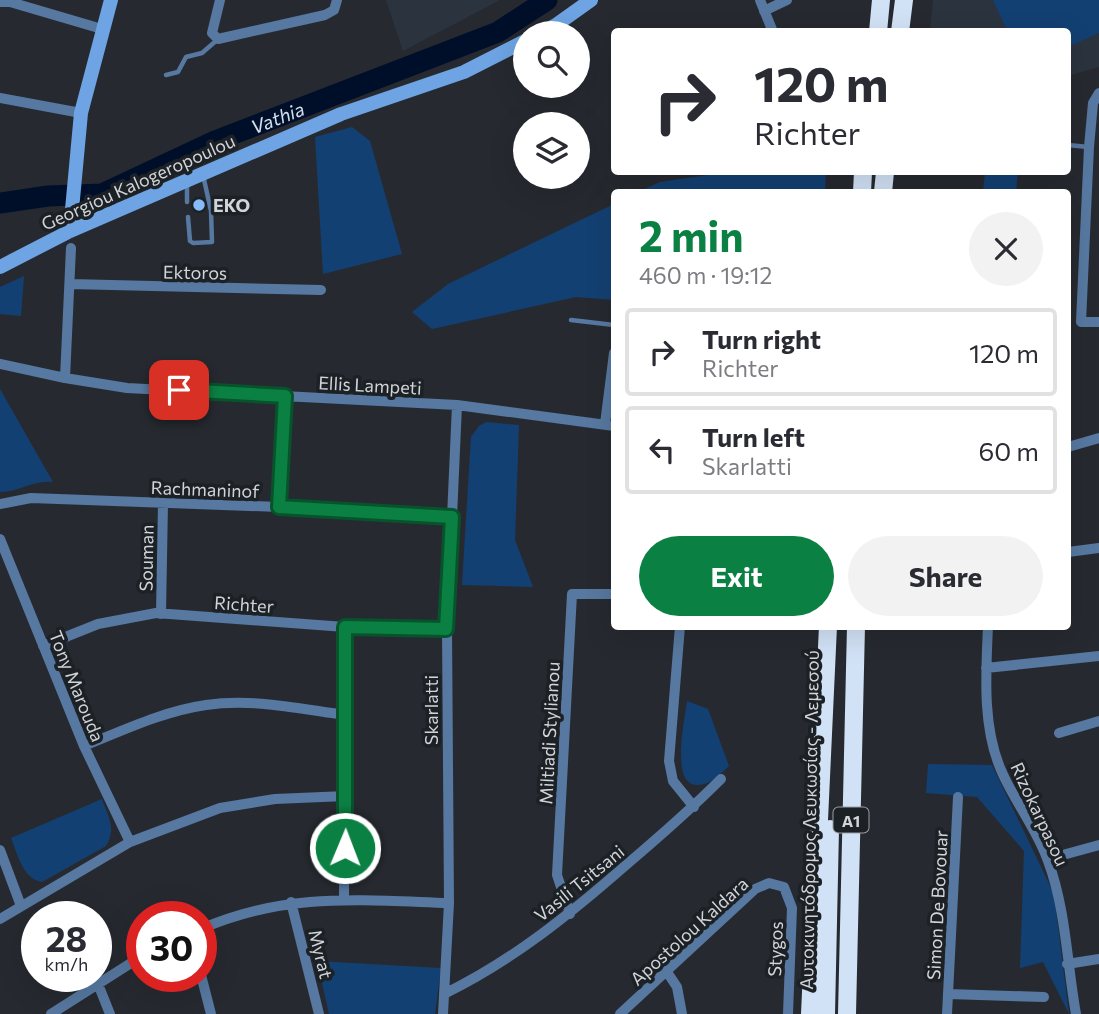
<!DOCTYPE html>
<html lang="en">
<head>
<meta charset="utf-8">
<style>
	body { margin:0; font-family:Commissioner,sans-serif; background:#f2f2f3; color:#2b2b33; height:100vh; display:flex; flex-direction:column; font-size:26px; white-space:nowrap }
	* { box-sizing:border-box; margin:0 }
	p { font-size:23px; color:#7c7c81 }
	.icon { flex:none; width:38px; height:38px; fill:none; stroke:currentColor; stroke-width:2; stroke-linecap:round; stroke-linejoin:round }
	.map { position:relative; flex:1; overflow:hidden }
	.details { position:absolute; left:611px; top:189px; width:460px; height:441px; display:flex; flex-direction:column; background:#fff; border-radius:7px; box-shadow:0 7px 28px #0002 }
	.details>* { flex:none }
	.top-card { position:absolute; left:611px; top:28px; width:460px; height:147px; border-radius:7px; box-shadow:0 7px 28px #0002; background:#fff; color:#2b2b33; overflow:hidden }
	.fabs { position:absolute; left:513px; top:21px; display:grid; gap:14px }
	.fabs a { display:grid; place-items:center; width:77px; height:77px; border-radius:50%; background:#fff; box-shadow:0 7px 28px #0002; font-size:35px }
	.speed { position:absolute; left:21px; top:901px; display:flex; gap:14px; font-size:35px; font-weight:700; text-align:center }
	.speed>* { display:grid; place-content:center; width:91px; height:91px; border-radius:50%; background:#fff; box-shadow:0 7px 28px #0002; line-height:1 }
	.speed small { font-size:18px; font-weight:400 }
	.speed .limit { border:10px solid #d22; background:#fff; color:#111 }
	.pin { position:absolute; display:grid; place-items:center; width:60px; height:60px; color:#fff; margin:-30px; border-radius:14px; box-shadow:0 4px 10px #0006 }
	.me { position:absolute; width:77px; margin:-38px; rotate:1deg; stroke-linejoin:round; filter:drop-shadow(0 0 5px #0008) }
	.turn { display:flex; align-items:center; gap:24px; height:147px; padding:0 28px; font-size:32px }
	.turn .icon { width:91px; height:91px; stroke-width:2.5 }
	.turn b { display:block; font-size:49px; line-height:60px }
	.round { display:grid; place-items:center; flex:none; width:74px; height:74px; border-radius:37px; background:#f2f2f3 }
	.headline { display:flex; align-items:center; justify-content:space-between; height:119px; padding:0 28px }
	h1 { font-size:42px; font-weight:700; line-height:52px; color:#0b8043 }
	.button { display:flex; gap:14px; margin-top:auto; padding:14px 28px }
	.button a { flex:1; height:80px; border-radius:42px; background:#0b8043; color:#fff; font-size:28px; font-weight:700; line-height:80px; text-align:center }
	.button a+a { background:#f2f2f3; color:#2b2b33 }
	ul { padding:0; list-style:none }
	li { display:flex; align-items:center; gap:21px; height:88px; margin:0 14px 10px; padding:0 14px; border:4px solid #e1e1e2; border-radius:7px }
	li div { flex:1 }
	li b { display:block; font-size:26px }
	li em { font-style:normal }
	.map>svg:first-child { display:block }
	.built { fill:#2b333e }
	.green { fill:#134072 }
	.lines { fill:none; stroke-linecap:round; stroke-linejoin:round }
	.river { stroke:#000f29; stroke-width:21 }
	.lane { stroke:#5778a0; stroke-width:4.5 }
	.street { stroke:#5778a0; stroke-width:10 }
	.secondary { stroke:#6ea4e4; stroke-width:14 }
	.highway { stroke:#d2e2f6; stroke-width:18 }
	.route-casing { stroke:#07532c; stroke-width:18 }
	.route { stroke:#0b8043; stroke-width:12 }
	.poi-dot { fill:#86bbfb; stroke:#1c2126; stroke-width:2.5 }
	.labels { text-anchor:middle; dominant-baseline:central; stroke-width:7; stroke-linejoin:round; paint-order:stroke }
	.shield { fill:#1c2126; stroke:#9b9ea3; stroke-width:2 }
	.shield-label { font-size:16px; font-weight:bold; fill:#d1d4d8 }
	.street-label { font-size:18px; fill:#d1d4d8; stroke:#1c2126 }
	.poi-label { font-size:18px; font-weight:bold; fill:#d1d4d8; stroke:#1c2126; text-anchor:start }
	.water-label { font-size:19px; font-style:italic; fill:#d3e0f0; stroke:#1c2126 }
</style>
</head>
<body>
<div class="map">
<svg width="1099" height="1014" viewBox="0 0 1099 1014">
	<rect width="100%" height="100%" fill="#262a30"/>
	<path class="built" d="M386 0H500L403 51Z
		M933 0H1099V67L1068 76V32H930Z"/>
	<path class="green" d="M993 0H1099V33L1068 47V32L1007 31Z
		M352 127 370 141 402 254 323 274 315 137Z
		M728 172H826L825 192H638L660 182Z
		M985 172H1018L1016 192H983Z
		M614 204V300L576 297 432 329 412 312 448 284Z
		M24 276 21 316 0 314V287Z
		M0 389 53 482C32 480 20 492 0 492Z
		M486 422 519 425 515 540 533 587 462 585 471 437 479 426Z
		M687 701 708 709 729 766C719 775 711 785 697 785 670 785 685 719 687 701Z
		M928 764 992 765 1054 894 1069 1014 1043 962 1020 968 1024 851 977 797 926 793Z
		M102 799C108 817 117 828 106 846L42 882C22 878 18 855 11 838Z
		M317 961 441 968 435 1014H329Z"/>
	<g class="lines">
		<path class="river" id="s1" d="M0 203 48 196 102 194 215 141 498 32 547 0"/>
		<path class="lane" d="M166 75 178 72 186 57 202 53 217 40
			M1068 145 1088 147
			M187 185V202
			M188 217 190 241 193 243 212 242 211 211 203 175
			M571 320 614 325"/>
		<path class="street" d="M220 0 212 33 218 39 325 15 334 10 337 0
			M760 0 773 32
			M0 2H10L102 29
			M764 11 787 0
			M1099 93 1093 103 1089 147 1081 322H1099
			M0 98 81 113
			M70 284 321 290
			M0 364 65 378 127 388 457 405 614 426
			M65 378 71 248
			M605 424 614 353
			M1068 447 1099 438
			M0 504 31 498 279 507 452 517
			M279 507 285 396
			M0 539 84 746 130 842
			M1068 552 1099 548
			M161 614 163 503
			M680 626 669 761 673 781 694 807
			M988 626C986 673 982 726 1001 770 1014 801 1037 829 1048 861 1066 909 1067 964 1076 1014
			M43 646 98 624 156 613 345 627 447 629
			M986 668 1099 656
			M1059 733 1099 721
			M84 746C124 730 164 711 206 705 253 698 300 709 346 715
			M0 850 21 906
			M1048 859 1099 845
			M344 899 345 627
			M291 902 319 1014
			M570 914 557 875 572 594H614
			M0 919 130 842 220 808 275 799 346 796
			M201 929C286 892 359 900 449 903
			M1067 964 1099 959
			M667 972 677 987 682 1014
			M201 975 211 1014
			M98 984 110 1014
			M444 994C512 961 570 914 626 865 659 837 691 809 721 779
			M948 994 1044 997
			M51 1014 142 956
			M443 1014 449 903 447 629 457 405
			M620 1014 755 889 769 883 784 887 792 908 788 1014
			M947 1014 958 797"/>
		<path class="secondary" d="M540 33 556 25 591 0
			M70 231 81 113 111 0
			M0 267 70 231 341 114 464 72 525 41"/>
		<path class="highway" d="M878 32 881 0
			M900 32 904 0
			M862 192 863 172
			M883 192 885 172
			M810 1014 828 626
			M826 1014 830 829
			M847 1014 856 626"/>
	</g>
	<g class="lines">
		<g class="route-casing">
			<path id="route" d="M179 390 285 396 279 507 452 517 446 629 345 627V848"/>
		</g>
		<use href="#route" class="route"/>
	</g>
	<circle class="poi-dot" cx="199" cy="205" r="7"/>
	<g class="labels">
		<rect class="shield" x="833.5" y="807.5" width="35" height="25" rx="5"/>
		<g class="shield-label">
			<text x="851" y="820">A1</text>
		</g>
		<g class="street-label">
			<text transform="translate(138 182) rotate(-24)">Georgiou Kalogeropoulou</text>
			<text transform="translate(195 272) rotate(1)">Ektoros</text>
			<text transform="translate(370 385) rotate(3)">Ellis Lampeti</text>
			<text transform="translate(205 489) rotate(2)">Rachmaninof</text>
			<text transform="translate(146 558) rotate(-89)">Souman</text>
			<text transform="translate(244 604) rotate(4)">Richter</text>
			<text transform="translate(77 686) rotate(68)">Tony Marouda</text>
			<text transform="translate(431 710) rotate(-90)">Skarlatti</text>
			<text transform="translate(549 733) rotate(-87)">Miltiadi Stylianou</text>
			<text transform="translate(1040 814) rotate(65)">Rizokarpasou</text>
			<text transform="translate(809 820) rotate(-89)">Αυτοκινητόδρομος Λευκωσίας - Λεμεσού</text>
			<text transform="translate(579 883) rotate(-39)">Vasili Tsitsani</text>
			<text transform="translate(937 905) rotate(-87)">Simon De Bovouar</text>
			<text transform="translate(689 931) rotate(-42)">Apostolou Kaldara</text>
			<text transform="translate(775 949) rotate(-88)">Stygos</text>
			<text transform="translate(321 954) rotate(76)">Myrat</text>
		</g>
		<g class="poi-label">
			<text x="213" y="205">EKO</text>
		</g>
		<g class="water-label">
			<text stroke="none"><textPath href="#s1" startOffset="294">Vathia</textPath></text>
		</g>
	</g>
</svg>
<div class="fabs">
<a><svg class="icon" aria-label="search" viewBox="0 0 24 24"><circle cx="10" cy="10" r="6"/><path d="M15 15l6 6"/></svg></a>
<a><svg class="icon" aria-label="layers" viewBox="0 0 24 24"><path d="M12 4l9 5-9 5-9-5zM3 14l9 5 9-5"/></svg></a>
</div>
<div class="speed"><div>28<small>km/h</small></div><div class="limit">30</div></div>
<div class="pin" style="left:179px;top:390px;background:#d93025"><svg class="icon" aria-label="arrive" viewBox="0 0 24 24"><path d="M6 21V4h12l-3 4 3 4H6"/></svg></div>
<svg class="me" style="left:345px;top:848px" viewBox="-20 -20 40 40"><circle r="17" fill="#0b8043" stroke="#fff" stroke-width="3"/><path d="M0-11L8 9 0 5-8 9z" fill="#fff"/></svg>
<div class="top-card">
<div class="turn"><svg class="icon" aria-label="right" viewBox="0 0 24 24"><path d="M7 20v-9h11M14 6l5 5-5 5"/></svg><div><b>120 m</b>Richter</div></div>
</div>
<section class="details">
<div class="headline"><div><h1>2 min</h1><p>460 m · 19:12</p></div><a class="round"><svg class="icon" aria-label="close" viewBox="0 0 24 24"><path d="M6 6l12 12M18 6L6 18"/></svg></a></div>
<ul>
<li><svg class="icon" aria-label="right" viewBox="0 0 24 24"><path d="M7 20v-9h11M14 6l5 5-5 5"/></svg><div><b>Turn right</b><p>Richter</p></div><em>120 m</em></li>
<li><svg class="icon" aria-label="left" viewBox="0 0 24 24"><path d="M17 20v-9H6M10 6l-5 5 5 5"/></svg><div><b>Turn left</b><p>Skarlatti</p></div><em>60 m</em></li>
</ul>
<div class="button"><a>Exit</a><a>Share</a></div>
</section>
</div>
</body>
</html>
